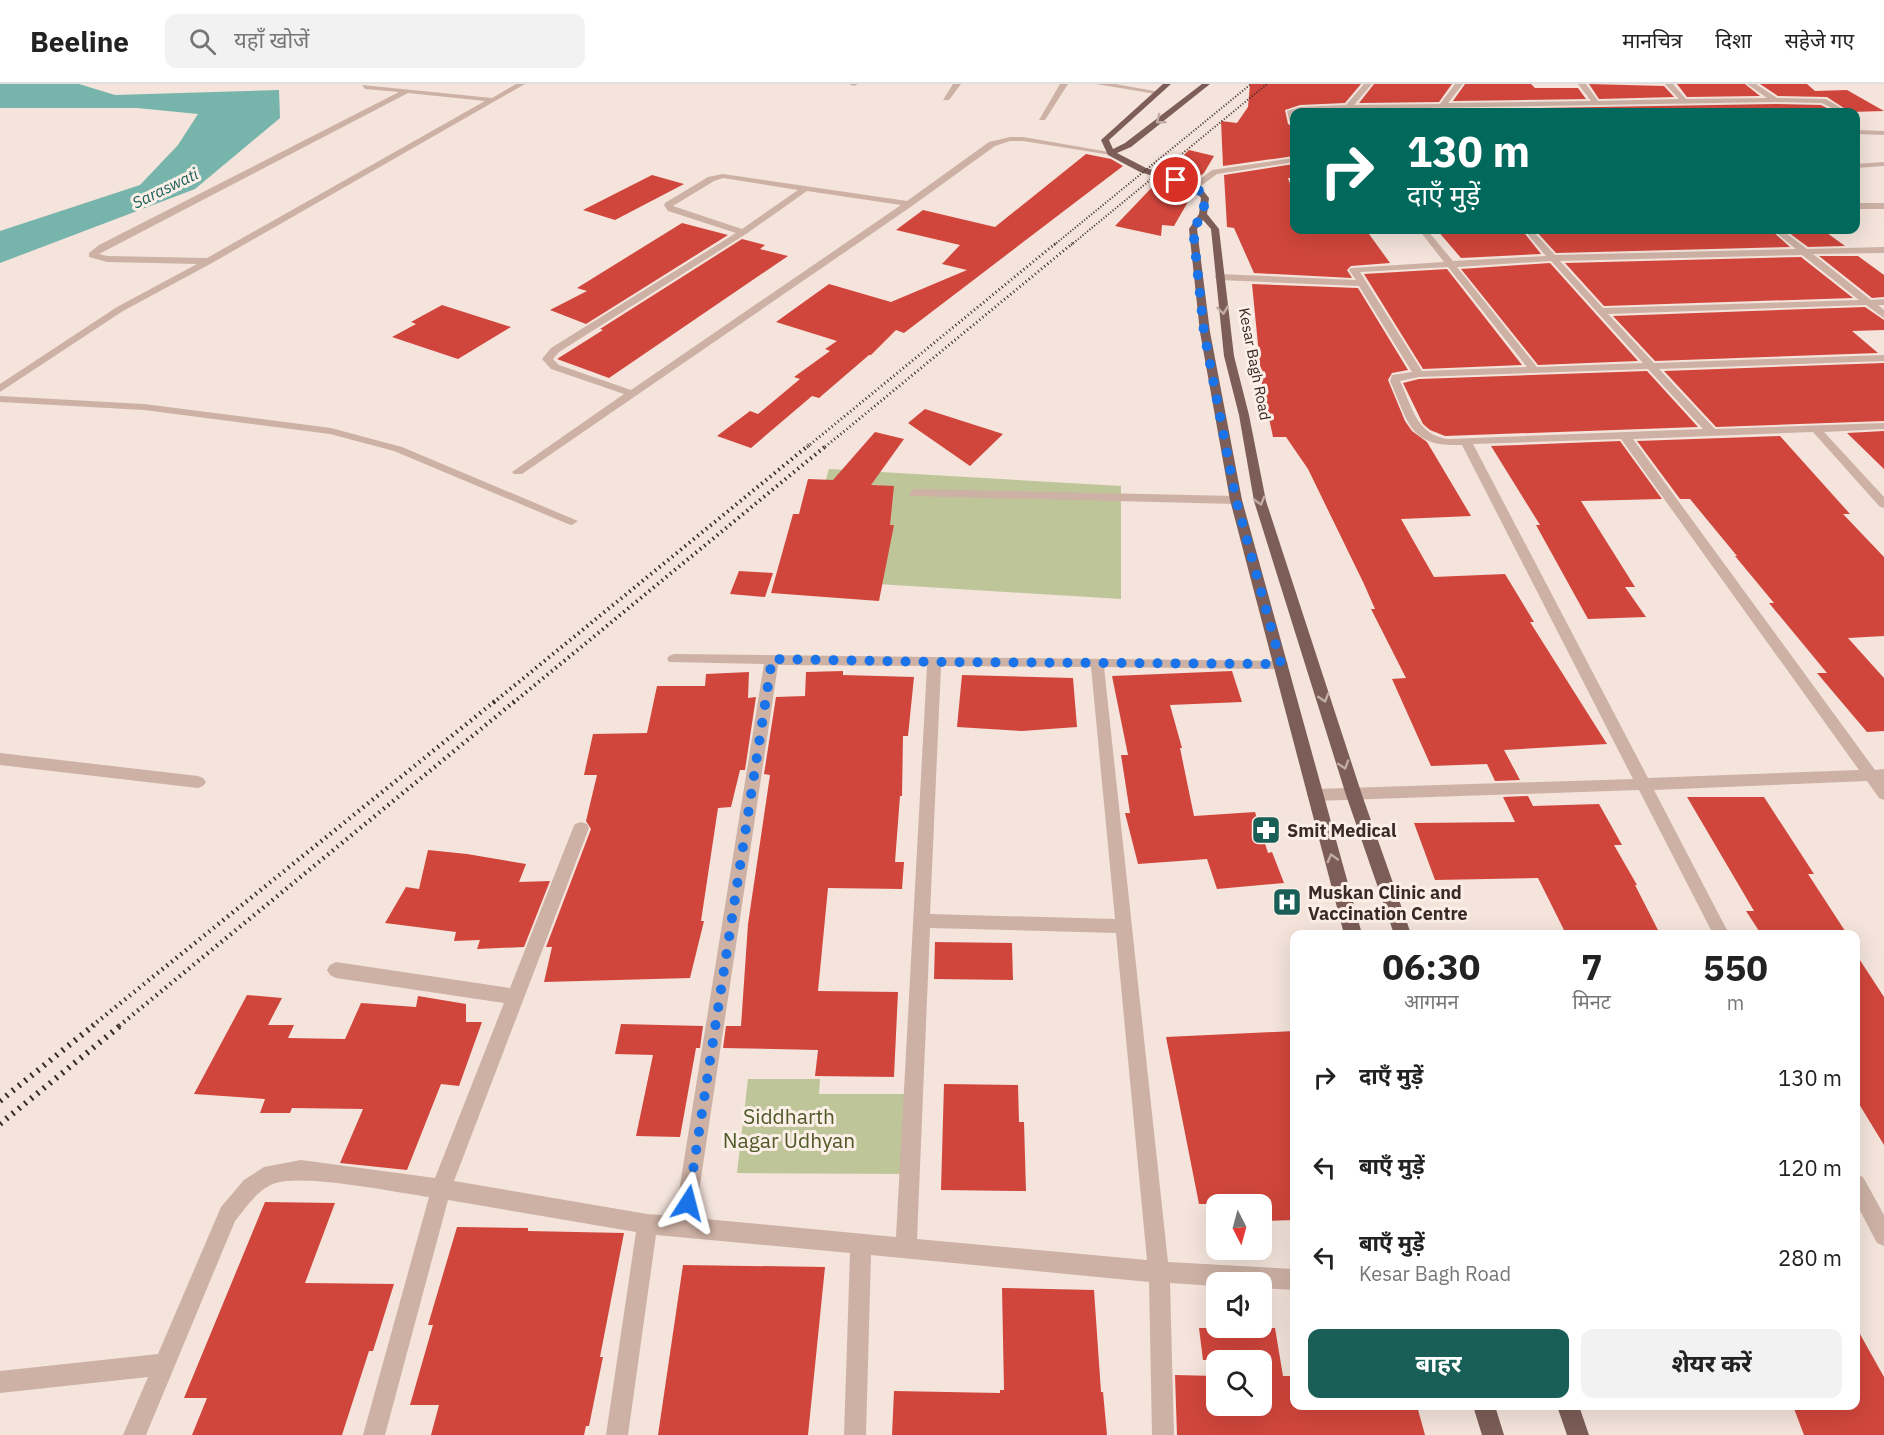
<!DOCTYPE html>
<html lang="hi">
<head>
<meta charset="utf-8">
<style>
	body { margin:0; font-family:"IBM Plex Sans","Noto Sans Devanagari",sans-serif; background:#f2f2f2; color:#222; height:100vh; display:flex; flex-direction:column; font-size:22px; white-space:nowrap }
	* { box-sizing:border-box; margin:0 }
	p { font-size:20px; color:#767676 }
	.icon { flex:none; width:33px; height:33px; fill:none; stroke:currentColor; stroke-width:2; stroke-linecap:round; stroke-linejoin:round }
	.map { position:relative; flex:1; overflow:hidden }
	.panel { position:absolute; left:1290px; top:846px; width:570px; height:480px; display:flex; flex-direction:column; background:#fff; border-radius:12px; box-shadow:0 6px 24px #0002 }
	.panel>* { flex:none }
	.hud { position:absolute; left:1290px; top:24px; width:570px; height:126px; border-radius:12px; box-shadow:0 6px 24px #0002; background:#00695c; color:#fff; overflow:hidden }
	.needle { width:39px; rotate:174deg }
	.controls { position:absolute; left:1206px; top:1110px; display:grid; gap:12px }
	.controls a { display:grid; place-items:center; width:66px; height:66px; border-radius:12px; background:#fff; box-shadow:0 6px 24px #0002; font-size:30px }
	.pin { position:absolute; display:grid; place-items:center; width:51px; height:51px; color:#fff; margin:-26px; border:3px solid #fff; border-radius:50%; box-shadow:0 2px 6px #0007 }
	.me { position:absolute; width:66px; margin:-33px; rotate:9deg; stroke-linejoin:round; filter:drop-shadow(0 0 4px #0008) }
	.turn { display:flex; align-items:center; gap:21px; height:126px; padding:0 18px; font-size:27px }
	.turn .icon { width:78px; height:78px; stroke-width:2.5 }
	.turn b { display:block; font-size:42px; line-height:51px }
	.eta { display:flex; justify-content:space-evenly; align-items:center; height:102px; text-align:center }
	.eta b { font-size:36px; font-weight:700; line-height:42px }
	.primary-button { display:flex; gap:12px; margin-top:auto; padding:12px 18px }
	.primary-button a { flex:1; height:69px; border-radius:12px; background:#195e57; color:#fff; font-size:24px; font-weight:700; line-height:69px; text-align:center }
	.primary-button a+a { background:#f2f2f2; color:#222 }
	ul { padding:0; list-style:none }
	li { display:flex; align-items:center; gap:18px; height:90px; padding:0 18px }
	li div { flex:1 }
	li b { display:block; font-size:22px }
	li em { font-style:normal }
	header { display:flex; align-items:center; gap:36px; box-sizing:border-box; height:84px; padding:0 30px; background:#fff; border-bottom:2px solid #e0e0e0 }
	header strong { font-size:28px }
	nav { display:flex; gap:33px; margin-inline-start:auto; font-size:21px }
	.search { width:420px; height:54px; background:#f2f2f2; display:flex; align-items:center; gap:15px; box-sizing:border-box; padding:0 21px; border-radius:12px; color:#767676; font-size:22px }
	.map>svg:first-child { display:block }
	.green { fill:#bec599 }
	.water { fill:#77b4ac }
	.building { fill:#d1463c }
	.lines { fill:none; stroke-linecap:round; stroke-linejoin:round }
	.minor { fill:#cdb1a5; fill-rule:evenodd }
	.major { fill:#7c5d57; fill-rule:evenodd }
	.rail-far4 { stroke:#392a27; stroke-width:2; stroke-dasharray:1 2; stroke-linecap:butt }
	.rail-far3 { stroke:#392a27; stroke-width:3; stroke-dasharray:1 3; stroke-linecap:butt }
	.rail-far2 { stroke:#392a27; stroke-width:4; stroke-dasharray:1.5 4; stroke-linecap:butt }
	.rail-far1 { stroke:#392a27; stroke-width:4.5; stroke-dasharray:1.5 4.5; stroke-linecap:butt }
	.rail { stroke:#392a27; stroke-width:6; stroke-dasharray:2 6; stroke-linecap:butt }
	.oneway { stroke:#c2ada6 }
	.route { stroke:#1a73e8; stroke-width:10; stroke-dasharray:0 18 }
	.labels { text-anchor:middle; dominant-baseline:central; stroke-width:6; stroke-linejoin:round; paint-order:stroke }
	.far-street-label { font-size:15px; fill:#392a27; stroke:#fbefe7 }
	.far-water-label { font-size:16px; font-style:italic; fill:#195e57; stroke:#fbefe7 }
	.poi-label { font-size:18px; font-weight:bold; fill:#392a27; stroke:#fbefe7; text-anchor:start }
	.near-park-label { font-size:21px; fill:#505928; stroke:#fbefe7 }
</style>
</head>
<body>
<header>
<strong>Beeline</strong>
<div class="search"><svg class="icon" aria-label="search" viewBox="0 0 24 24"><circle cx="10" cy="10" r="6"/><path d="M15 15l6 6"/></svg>यहाँ खोजें</div>
<nav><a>मानचित्र</a><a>दिशा</a><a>सहेजे गए</a></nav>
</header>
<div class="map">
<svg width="1884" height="1351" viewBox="0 0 1884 1351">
	<rect width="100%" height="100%" fill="#f4e4db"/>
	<path class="green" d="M829 385 1121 402V515L797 495Z
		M748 995H820L819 1010H911L909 1090 737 1089Z"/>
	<path class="water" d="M0 0H79L115 11 279 6 280 34 195 105 0 179V147L140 101 178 61 198 30 137 24H0Z"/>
	<path class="building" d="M1250 0H1361L1345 19 1300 21 1285 26 1288 40 1294 43V72L1223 82 1221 37 1237 39 1248 23Z
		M1374 0H1452L1439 18 1359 19Z
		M1465 0H1531L1535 4H1578L1586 15 1453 17Z
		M1589 0 1664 2 1674 13 1599 15Z
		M1677 0H1745L1760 12 1687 13Z
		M1760 0H1807L1815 7 1847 6 1884 27 1850 28 1827 13 1778 12Z
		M1775 20 1821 21 1835 28H1308Z
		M1189 66 1214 72 1204 89 1194 97 1167 88Z
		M1086 70 1111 75 1123 82 904 249 896 246 871 271H869L819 314 812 312 751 364 717 352 750 327 758 330 800 295 794 293 830 267 825 265 837 257 776 238 829 200 891 218 967 186 942 180 960 161 896 146 923 126 995 143Z
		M1294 80V94H1288L1294 111V146H1360L1363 150H1369L1390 179 1351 182 1347 186 1352 194 1254 189 1234 144 1227 143 1224 91Z
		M652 91 684 100 615 136 583 126Z
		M1159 96 1193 109 1174 142 1162 141 1161 152 1115 142Z
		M682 139 728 151 586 240 550 226 587 207 577 204Z
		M1437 146H1522L1541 170 1461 174Z
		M1535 146H1771L1790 163 1556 169Z
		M1785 146H1823L1845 162 1808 163Z
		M742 155 765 161 760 165 788 172 609 294 557 275 603 246 600 245Z
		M1819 172H1858L1884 191V213L1872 214Z
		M1801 173 1853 214 1604 222 1565 179Z
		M1550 179 1638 277 1538 281 1461 185Z
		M1447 185 1522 281 1423 285 1364 190Z
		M1252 200 1358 204 1408 286 1392 289 1388 296 1405 337 1412 347 1427 358 1471 432 1401 435 1434 493 1505 490 1534 538H1530L1607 660 1504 666 1520 696 1495 697 1487 680 1431 682 1392 595 1406 594 1371 525H1375L1364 500 1308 385 1286 353H1273L1262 301Z
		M442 221 511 243 458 275 392 253 416 240 411 238Z
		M1865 223 1884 236V246L1852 247 1878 269 1655 277 1613 232Z
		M1884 279V337L1716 343 1664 287Z
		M1647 287 1698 343 1445 352 1430 346 1423 340 1403 299 1419 295Z
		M925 325 1003 350 970 382 908 339Z
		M1884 347V385L1847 349Z
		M875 348 904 355 871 401 894 402 890 441H894L879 517 771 509 793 430H799L808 395 833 396Z
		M1780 352 1850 430H1843L1884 473V552L1848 554 1884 594V647L1867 648 1817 589H1827L1769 519H1774L1735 472H1737L1690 415H1680L1637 357Z
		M1620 357 1662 415 1581 417 1635 503H1625L1646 533 1588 535 1536 441H1540L1491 362Z
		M739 487 773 489 765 513 730 510Z
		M843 587V591L914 593 908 652H903L902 712H900L895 778H904L902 805 828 804 818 907 898 908 894 993 815 992 818 966 723 964 726 942H741L748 840 770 691 764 690 776 613 805 612 806 588Z
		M1232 587 1242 618 1170 621 1182 664H1180L1194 732 1255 728 1268 769 1272 768 1284 799 1217 805 1207 775 1138 780 1125 729H1130L1121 671H1128L1112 592Z
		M749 588 748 614 756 613 745 686H740L731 723 718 724 701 837H704L690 894 544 898 552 863H546L591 745 586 737 597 691H584L593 650 647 649 657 602H705L706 590Z
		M962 591 1073 594 1077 643 1022 647 957 643Z
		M1528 712 1533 722 1599 720 1622 761H1614L1637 801H1635L1660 850H1566L1538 794 1435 796 1414 739 1515 738 1503 713Z
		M1687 713H1764L1814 790H1808L1847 850H1761L1746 827H1754Z
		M428 766 467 770 526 780 519 798 550 797 524 863 477 865 480 856 454 857 456 848 385 839 406 803 419 805Z
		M935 858 1012 859 1013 896 934 895Z
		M1856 870 1884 913V1061L1856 1015Z
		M247 911 282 914 268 941H294L288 954 345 955 361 919 416 923 418 912 466 920V938H482L459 1002 441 1000 407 1086 340 1079 363 1025 292 1024 290 1029H260L265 1015 194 1010Z
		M621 940 703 942 700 964H696L680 1053 636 1052 653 971 615 970Z
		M1294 947V1136L1262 1137V1120H1199L1166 953Z
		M944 1000 1018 1001 1019 1038H1024L1026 1107 941 1106Z
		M265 1118 335 1119 305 1199 394 1200 373 1267H369L342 1351H192L207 1314H184Z
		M457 1143 528 1144V1147L624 1149 600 1273H603L589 1342H586L584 1351H431L439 1321H410L433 1241H428Z
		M683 1181 825 1183 808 1351H658Z
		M1002 1204 1094 1206 1101 1308H1103L1107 1351H892L894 1307 1000 1309V1306H1004Z
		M1856 1243 1884 1293V1351H1804L1793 1322H1856Z
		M1199 1244H1275L1283 1292H1294V1322H1303L1304 1326 1417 1322 1425 1351H1177L1175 1291 1216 1292V1322H1262V1276H1203Z"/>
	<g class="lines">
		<path class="minor" d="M516 0H525L212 179 123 227 0 308V300L117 223 197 180 107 178 89 173V169L99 161 399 8 365 5 362 1 492 14ZM408 9 485 17 207 174 107 172 99 170Z
			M849 0H858L854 2Z
			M953 0H961L949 16H943Z
			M1060 0H1068L1045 36H1039Z
			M1096 0H1115L1160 8 1156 10Z
			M1364 0H1372L1354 21 1440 20 1455 0H1463L1448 19 1591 17 1578 0H1586L1598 17 1679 15 1665 0H1673L1686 15 1767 14 1747 0H1756L1777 14 1826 15 1848 28H1839L1822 19 1775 18 1310 26 1294 28V41L1290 39 1287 27 1300 23 1346 21Z
			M1856 46 1884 47V51L1856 50Z
			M1010 53H1023L1115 69 1111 71 1023 57H1010L995 62 912 122 522 390H514L512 388 624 310 551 285 542 275 551 264 736 149 668 127 664 121 665 119 708 93 723 90 907 117 989 58ZM723 94 798 106 742 145 673 122 714 97ZM807 107 901 121 631 306 559 281 553 275 559 268 746 150Z
			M1294 74V78L1217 90 1198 104 1191 102 1212 86Z
			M1884 78V82L1856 84V80Z
			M1856 119H1884V125H1856Z
			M1419 146H1427L1453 177 1546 172 1524 146H1532L1555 171 1796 165 1773 146H1782L1807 165 1884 163V169L1813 170 1871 216 1884 215V221H1878L1884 226V234L1866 221 1608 230 1654 279 1884 271V277L1659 285 1715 345 1884 339V345L1824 348 1884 413V424L1880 423 1813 348 1633 355 1875 686 1884 685V716L1879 714 1867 697 1654 706 1729 850H1713L1639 706 1315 717 1310 715 1307 711 1310 707 1315 705 1633 695 1462 361C1409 363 1409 339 1390 297L1392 291 1412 288 1359 202 1219 196 1214 193 1219 190 1356 196 1349 186 1351 184 1444 178ZM1802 171 1859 216 1603 224 1560 177ZM1551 177 1643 279 1537 283 1457 183ZM1448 183 1527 283 1422 287 1360 188ZM1648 285 1703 345 1447 355C1416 350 1412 322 1400 297L1419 293ZM1621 355 1859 686 1648 694 1473 360Z
			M0 312 144 320 331 344 402 363 578 437 572 441 568 440 394 367 330 350 144 326 0 318Z
			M915 405 1236 412 1242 416 1236 420 911 412 909 409Z
			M674 570 1286 577 1288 580 1286 583 1281 585 1104 583 1168 1178 1294 1185V1206L1262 1204V1198H1216V1202L1170 1199 1174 1351H1152L1149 1198 871 1171 866 1351H844L850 1169 656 1151 628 1351H606L636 1148 448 1116 385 1351H363L429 1113C393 1108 307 1090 276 1099 258 1104 246 1124 235 1137L146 1351H123L148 1293 0 1309V1287L158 1270 221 1123 244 1096 264 1083 301 1076 435 1094 504 919 336 894 330 891 327 886 330 881 336 878 510 904 573 744 575 740 581 738 587 740 589 744 454 1097 647 1130 675 1132 764 580 669 578 667 575 669 572ZM778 581 927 582 896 1153 695 1134ZM941 582 1091 583 1115 835 930 830ZM930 844 1116 849 1147 1176 917 1155Z
			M0 669 198 692 203 694 206 698 203 702 198 704 0 681Z
			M1856 1090 1863 1093 1884 1131V1162L1877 1159 1856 1119Z"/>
		<path class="major" d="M1163 0H1171L1109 56 1113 65 1125 59 1202 0H1210L1131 63 1117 69 1146 84 1198 100 1209 114 1207 130 1219 145 1234 272 1249 331 1266 417 1362 711 1411 850H1394L1346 711 1254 417 1239 331 1224 272 1211 145 1203 136 1197 145 1210 248 1242 416 1362 850H1344L1230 416 1200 248 1189 145 1199 130 1201 114 1192 104 1140 88 1108 71 1101 56Z
			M1473 1322H1495L1504 1351H1482Z
			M1557 1322H1579L1589 1351H1567Z"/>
		<path class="rail-far4" d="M1054 161 1251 0
			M1071 161 1267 0"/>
		<path class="rail-far3" d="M807 363 1056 159
			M825 363 1073 159"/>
		<path class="rail-far2" d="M493 619 809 361
			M513 619 827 361"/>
		<path class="rail-far1" d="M92 942 495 617
			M119 942 515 617"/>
		<path class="rail" d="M0 1017 94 941
			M0 1040 121 941"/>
	</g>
	<defs><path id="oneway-chevron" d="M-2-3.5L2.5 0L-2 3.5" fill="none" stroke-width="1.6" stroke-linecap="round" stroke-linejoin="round" transform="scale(1.5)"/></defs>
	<g class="oneway">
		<use href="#oneway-chevron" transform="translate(1160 36) rotate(142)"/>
		<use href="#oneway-chevron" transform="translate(1223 226) rotate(83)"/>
		<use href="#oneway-chevron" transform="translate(1260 417) rotate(74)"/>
		<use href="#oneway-chevron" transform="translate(1324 614) rotate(73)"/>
		<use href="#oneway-chevron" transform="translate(1344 681) rotate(72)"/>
		<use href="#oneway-chevron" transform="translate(1332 774) rotate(-105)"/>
	</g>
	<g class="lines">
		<path class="route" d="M688 1119 772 575 934 578 1281 580 1236 416 1204 248 1193 145 1203 130 1205 114 1195 102 1176 96"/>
	</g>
	<defs>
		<g id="pharmacy-square" transform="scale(1.5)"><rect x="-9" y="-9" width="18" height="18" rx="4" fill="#195e57" stroke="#fbefe7"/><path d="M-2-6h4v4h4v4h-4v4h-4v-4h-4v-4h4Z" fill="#fff"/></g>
		<g id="hospital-square" transform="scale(1.5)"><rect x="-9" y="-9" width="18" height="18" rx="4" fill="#195e57" stroke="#fbefe7"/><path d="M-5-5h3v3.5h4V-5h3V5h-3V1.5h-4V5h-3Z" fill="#fff"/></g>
	</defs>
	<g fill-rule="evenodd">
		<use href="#pharmacy-square" x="1266" y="746"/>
		<use href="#hospital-square" x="1287" y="818"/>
	</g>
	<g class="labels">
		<g class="far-street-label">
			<text transform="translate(1255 280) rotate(79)">Kesar Bagh Road</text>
		</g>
		<g class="far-water-label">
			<text transform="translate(165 104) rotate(-26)">Saraswati</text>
		</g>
		<g class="poi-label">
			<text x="1287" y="746">Smit Medical</text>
			<text x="1308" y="808">Muskan Clinic and<tspan x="1308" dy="21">Vaccination Centre</tspan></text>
		</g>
		<g class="near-park-label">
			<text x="789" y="1032">Siddharth<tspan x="789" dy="24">Nagar Udhyan</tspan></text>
		</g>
	</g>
</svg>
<div class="controls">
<a><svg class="needle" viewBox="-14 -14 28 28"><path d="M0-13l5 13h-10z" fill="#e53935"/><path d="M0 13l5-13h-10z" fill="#767676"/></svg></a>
<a><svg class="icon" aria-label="sound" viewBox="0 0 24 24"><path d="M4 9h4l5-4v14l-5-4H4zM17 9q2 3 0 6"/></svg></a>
<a><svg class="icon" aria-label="search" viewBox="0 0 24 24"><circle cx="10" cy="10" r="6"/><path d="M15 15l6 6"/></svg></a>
</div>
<div class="pin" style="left:1176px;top:96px;background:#d93025"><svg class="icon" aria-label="arrive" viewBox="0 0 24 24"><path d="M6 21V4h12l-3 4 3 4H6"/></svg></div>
<svg class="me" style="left:688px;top:1119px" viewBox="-20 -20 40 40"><path d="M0-17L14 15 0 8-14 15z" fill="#1a73e8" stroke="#fff" stroke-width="4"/></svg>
<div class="hud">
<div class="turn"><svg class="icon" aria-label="right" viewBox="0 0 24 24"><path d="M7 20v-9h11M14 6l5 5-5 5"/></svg><div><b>130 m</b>दाएँ मुड़ें</div></div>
</div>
<section class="panel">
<div class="eta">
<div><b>06:30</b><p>आगमन</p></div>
<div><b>7</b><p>मिनट</p></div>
<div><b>550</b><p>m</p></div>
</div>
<ul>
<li><svg class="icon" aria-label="right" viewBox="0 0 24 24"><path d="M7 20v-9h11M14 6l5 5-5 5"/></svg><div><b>दाएँ मुड़ें</b></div><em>130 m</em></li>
<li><svg class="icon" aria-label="left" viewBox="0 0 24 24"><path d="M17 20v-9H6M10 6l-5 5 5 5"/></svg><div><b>बाएँ मुड़ें</b></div><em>120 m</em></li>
<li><svg class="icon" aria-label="left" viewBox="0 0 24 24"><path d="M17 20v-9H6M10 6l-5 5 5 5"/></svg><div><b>बाएँ मुड़ें</b><p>Kesar Bagh Road</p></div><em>280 m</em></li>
</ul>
<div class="primary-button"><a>बाहर</a><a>शेयर करें</a></div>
</section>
</div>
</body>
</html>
